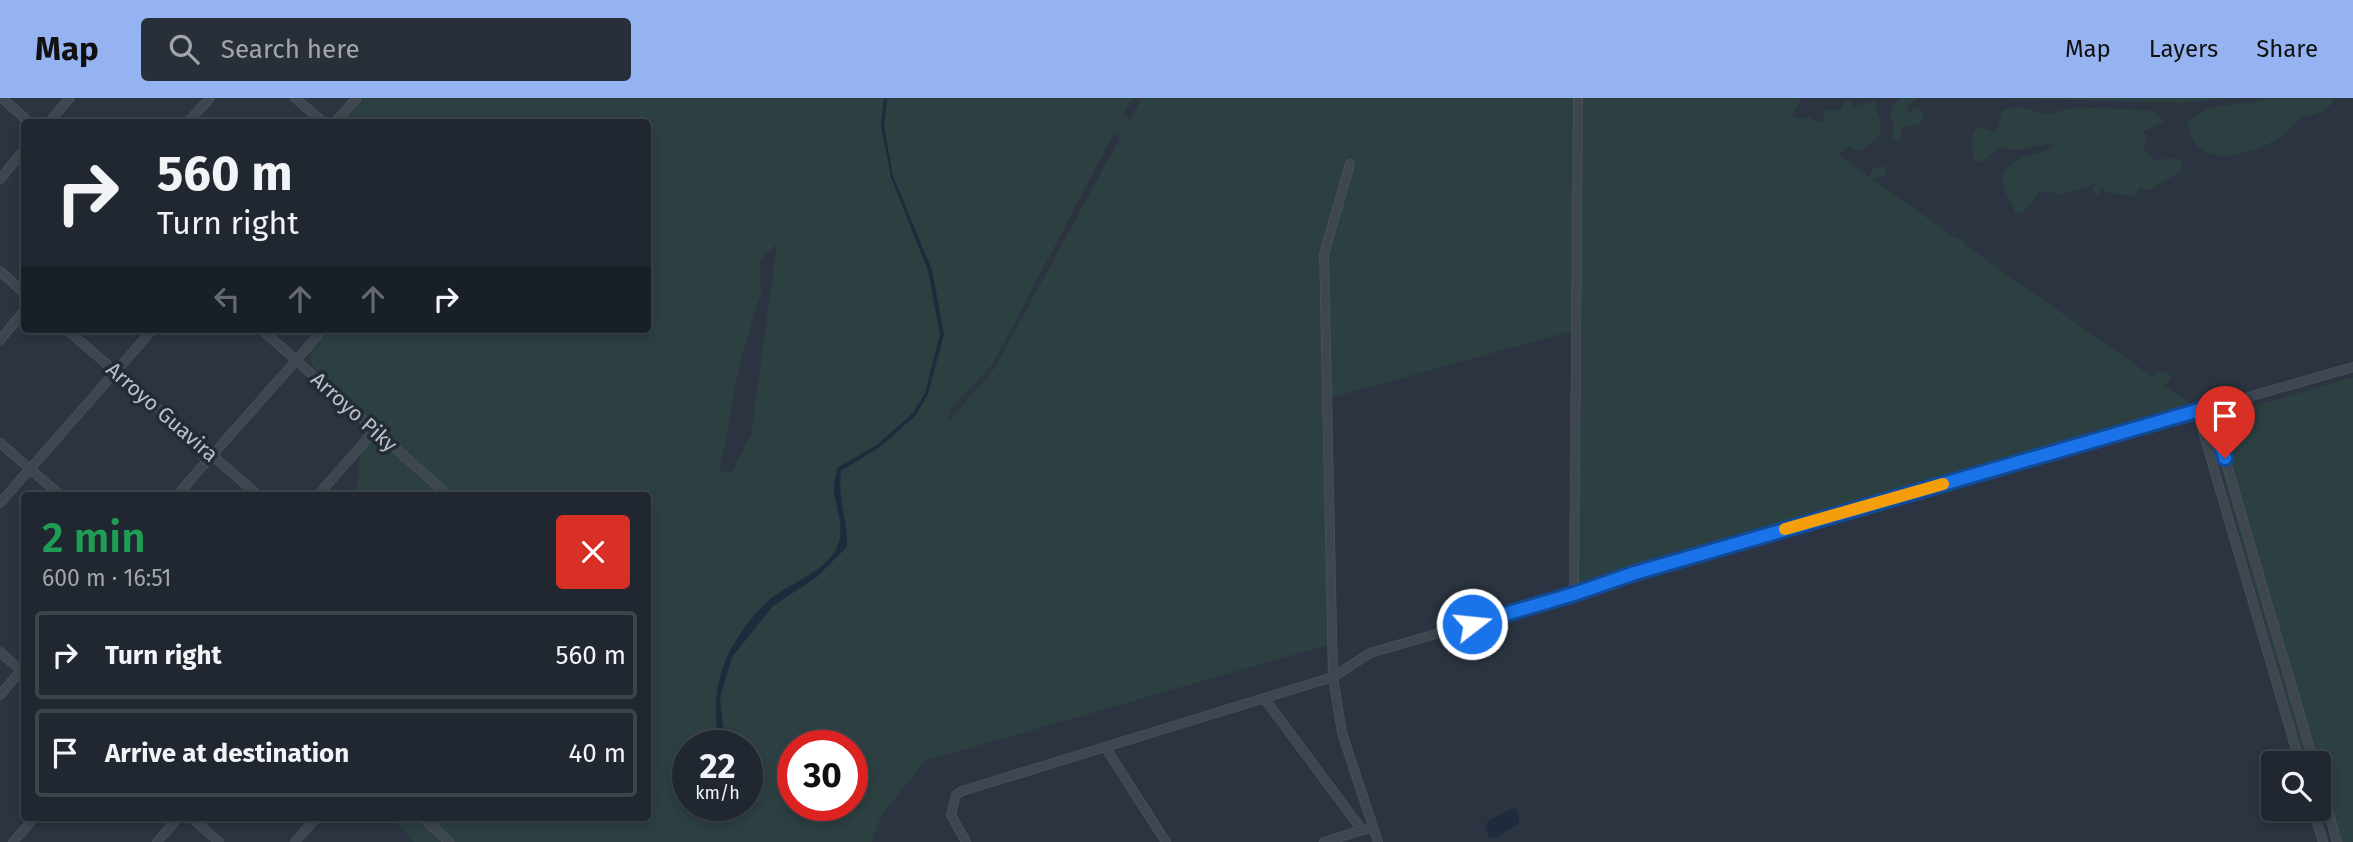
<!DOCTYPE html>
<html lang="en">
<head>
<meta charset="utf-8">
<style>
	body { margin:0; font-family:"Fira Sans",sans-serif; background:#282f38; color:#f1f3f6; height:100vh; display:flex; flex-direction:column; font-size:26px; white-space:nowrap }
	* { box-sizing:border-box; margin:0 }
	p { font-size:23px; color:#a2a5ab }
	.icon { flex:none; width:38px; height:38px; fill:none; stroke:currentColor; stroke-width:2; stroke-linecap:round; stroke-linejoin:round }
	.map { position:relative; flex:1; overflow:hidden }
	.details { position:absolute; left:21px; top:394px; width:630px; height:329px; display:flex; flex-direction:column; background:#202730; border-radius:7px; box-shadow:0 4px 10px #0003,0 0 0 2px #3d444c }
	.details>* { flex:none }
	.hud { position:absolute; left:21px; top:21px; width:630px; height:214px; border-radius:7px; box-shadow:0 4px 10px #0003,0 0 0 2px #3d444c; background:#202730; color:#f1f3f6; overflow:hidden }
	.controls { position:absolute; left:2261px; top:653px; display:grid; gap:14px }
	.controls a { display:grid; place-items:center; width:70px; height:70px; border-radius:7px; background:#202730; box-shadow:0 4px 10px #0003,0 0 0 2px #3d444c; font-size:35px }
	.speed { position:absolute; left:672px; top:632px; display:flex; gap:14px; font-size:35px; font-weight:700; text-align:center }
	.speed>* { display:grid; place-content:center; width:91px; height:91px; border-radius:50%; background:#202730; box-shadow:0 4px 10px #0003,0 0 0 2px #3d444c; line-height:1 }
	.speed small { font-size:18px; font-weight:400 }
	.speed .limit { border:10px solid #d22; background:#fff; color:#111 }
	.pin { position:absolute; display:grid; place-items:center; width:60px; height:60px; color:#fff; margin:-72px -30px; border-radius:50% 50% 50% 0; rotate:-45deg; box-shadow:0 0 7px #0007 }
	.pin .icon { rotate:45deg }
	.me { position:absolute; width:77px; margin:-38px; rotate:74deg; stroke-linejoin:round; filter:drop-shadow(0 0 5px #0008) }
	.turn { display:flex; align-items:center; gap:24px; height:147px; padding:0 21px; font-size:32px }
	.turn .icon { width:91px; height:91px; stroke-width:2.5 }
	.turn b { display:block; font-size:49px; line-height:60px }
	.lanes { display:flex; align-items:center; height:66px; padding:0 21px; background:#0003; justify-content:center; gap:35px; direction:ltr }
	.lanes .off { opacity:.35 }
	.round { display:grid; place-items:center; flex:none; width:74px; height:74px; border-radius:7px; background:#282f38 }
	.overview { display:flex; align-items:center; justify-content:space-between; height:119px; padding:0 21px }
	h1 { font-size:42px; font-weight:600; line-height:52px; color:#1e9e55 }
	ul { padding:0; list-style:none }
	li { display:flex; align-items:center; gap:21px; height:88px; margin:0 14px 10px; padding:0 7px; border:4px solid #3d444c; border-radius:7px }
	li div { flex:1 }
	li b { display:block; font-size:26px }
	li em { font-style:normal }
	header { display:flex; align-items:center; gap:42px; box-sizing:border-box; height:98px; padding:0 35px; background:#95b2f1; color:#111 }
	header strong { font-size:33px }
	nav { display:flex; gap:38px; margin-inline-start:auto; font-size:24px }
	.search { width:490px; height:63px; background:#282f38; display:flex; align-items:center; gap:18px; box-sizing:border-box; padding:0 24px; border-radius:7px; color:#a2a5ab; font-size:26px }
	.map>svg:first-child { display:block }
	.green { fill:#2c3f41; fill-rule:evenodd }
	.water { fill:#1e2b3d }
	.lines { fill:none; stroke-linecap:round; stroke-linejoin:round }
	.minor-casing { stroke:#484f59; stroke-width:10 }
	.minor { stroke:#3e4650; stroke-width:8 }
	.route-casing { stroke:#114b97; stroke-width:18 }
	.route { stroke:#1a73e8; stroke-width:12 }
	.slow { stroke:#f59e0b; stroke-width:12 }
	.labels { text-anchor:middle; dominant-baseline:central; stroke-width:7; stroke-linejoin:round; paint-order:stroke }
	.street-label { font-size:21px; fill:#bbc1ca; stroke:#232b35 }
</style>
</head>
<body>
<header>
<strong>Map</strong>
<div class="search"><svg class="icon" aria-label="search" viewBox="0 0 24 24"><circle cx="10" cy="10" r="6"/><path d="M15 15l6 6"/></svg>Search here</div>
<nav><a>Map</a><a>Layers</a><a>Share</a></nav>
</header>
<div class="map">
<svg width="2353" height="744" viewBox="0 0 2353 744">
	<rect width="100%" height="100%" fill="#2b3440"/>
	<path class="green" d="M364 0H1133L1123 18 1130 21 1142 0H1574L1572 233 1330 300 1328 156 1354 62 1348 60 1319 157 1328 547 925 663 881 718 872 744H413L393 719H648V397H356L364 315 312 267 309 258 332 231H648V24H342ZM1114 35 1120 40 994 271 948 324 952 310 993 266ZM777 146 751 336 732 374 720 373 741 259 761 196 760 162ZM688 648H747V707H688ZM793 648H852V707H793Z
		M1580 0H1801L1792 19 1805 21 1812 18 1814 23 1821 24 1826 12H1842L1843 5 1852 2 1853 9 1874 2 1880 21 1881 37 1864 51 1855 53 1849 48 1838 57 1869 79 1873 71 1885 68 1887 76 1873 82 1956 140 1963 141 1965 147 2153 279 2156 274 2168 273 2171 280 2164 287 2195 309 1640 469 1578 491Z
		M1900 0H1920L1911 4 1907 13 1910 16 1914 10 1919 9 1924 19 1918 27 1902 30V41L1896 43 1892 38 1894 23 1890 19 1893 8Z
		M1993 0H2225L2185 5Z
		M2267 0H2332L2333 4C2323 18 2308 15 2296 24 2290 29 2286 35 2280 39 2263 51 2223 65 2204 53 2194 47 2190 36 2187 26 2208 0 2238 11 2267 0Z
		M2016 8 2047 16 2078 9 2155 13 2164 24 2142 34 2147 38 2144 53 2154 62 2177 60 2183 65 2181 73 2148 93 2141 89 2133 98 2106 94 2101 88 2098 100 2092 92 2098 85 2061 97 2045 93 2038 95 2024 114 2016 116 2003 89V73L2021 59 2050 52 2054 46C2035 45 2018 57 2000 49L1982 64 1974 63 1971 40 1974 32 1980 29 1995 35 2002 13Z
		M2353 279V744H2340L2218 326 2224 317Z
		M2209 330 2212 331 2310 665H2305Z"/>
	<path class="water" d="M884 0H887L884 28 893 78 932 172 944 236 928 296 916 317 880 349 841 373C837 399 848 422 847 449L817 479 773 508 732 559 720 600 725 647H720C707 589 726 543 769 502 788 486 831 472 839 444 844 427 835 409 834 391 834 384 836 376 837 370L878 346 914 314 925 295 940 236 928 173 891 79 881 28Z
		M1513 710 1518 712 1519 725 1496 740 1489 739 1485 728 1488 723Z"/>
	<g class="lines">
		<g class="minor-casing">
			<path id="minor" d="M2 0 29 24
				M295 0 323 24
				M49 24 70 0
				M188 24 210 0
				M335 24 357 0
				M1350 66 1324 156 1333 579 1342 635 1378 744
				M0 81 24 52
				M0 173 24 195
				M66 231 258 397
				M261 231 448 397
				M0 242 24 213
				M2210 309 2314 665
				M2197 313 2300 665
				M0 345 60 397
				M177 397 324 231
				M318 397 375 332
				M0 405 153 231
				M1574 496 1578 0
				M0 554 24 575
				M0 597 24 569
				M1264 600 1362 732
				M1105 649 1166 744
				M2319 680 2337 744
				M2313 710 2323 744
				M191 719 219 744
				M422 719 449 744
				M13 744 35 719
				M157 744 179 719
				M295 744 317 719
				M966 744 951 717 956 697 962 693 1333 579 1370 555 1574 496 1635 475 2353 269
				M1324 744 1366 731"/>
		</g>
		<use href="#minor" class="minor"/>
	</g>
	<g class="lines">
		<g class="route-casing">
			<path id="route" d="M1472 526 1574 496 1635 475 2210 309 2225 360"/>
		</g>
		<use href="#route" class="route"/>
		<path class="slow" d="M1785 431 1943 386"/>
	</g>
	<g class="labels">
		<g class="street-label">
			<text transform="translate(162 314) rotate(41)">Arroyo Guavira</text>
			<text transform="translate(354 314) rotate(42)">Arroyo Piky</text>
		</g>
	</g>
</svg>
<div class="controls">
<a><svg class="icon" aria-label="search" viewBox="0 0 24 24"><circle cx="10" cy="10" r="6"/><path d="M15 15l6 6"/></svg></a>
</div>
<div class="speed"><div>22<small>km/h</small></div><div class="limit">30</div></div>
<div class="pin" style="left:2225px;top:360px;background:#d93025"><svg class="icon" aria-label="arrive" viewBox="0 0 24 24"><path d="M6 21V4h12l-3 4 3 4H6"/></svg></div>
<svg class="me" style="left:1472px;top:526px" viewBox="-20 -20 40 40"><circle r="17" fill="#1a73e8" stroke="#fff" stroke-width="3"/><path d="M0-11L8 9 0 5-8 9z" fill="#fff"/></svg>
<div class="hud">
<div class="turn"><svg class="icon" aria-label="right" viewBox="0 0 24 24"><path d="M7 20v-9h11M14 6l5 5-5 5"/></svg><div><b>560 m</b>Turn right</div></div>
<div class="lanes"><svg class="icon off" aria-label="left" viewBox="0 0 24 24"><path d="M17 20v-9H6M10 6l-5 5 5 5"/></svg><svg class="icon off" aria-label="ahead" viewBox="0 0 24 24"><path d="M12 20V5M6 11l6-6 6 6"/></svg><svg class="icon off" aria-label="ahead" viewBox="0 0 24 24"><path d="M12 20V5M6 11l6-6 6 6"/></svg><svg class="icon" aria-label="right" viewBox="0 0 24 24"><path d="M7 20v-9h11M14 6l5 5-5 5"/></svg></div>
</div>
<section class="details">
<div class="overview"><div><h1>2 min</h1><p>600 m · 16:51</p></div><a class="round" style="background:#d93025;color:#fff"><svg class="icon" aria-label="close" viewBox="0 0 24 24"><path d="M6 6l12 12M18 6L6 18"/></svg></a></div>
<ul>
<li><svg class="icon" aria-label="right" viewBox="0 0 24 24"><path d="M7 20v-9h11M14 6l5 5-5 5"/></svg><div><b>Turn right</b></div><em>560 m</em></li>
<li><svg class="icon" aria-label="arrive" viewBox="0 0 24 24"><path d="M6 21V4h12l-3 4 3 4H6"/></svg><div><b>Arrive at destination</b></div><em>40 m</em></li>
</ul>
</section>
</div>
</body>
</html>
